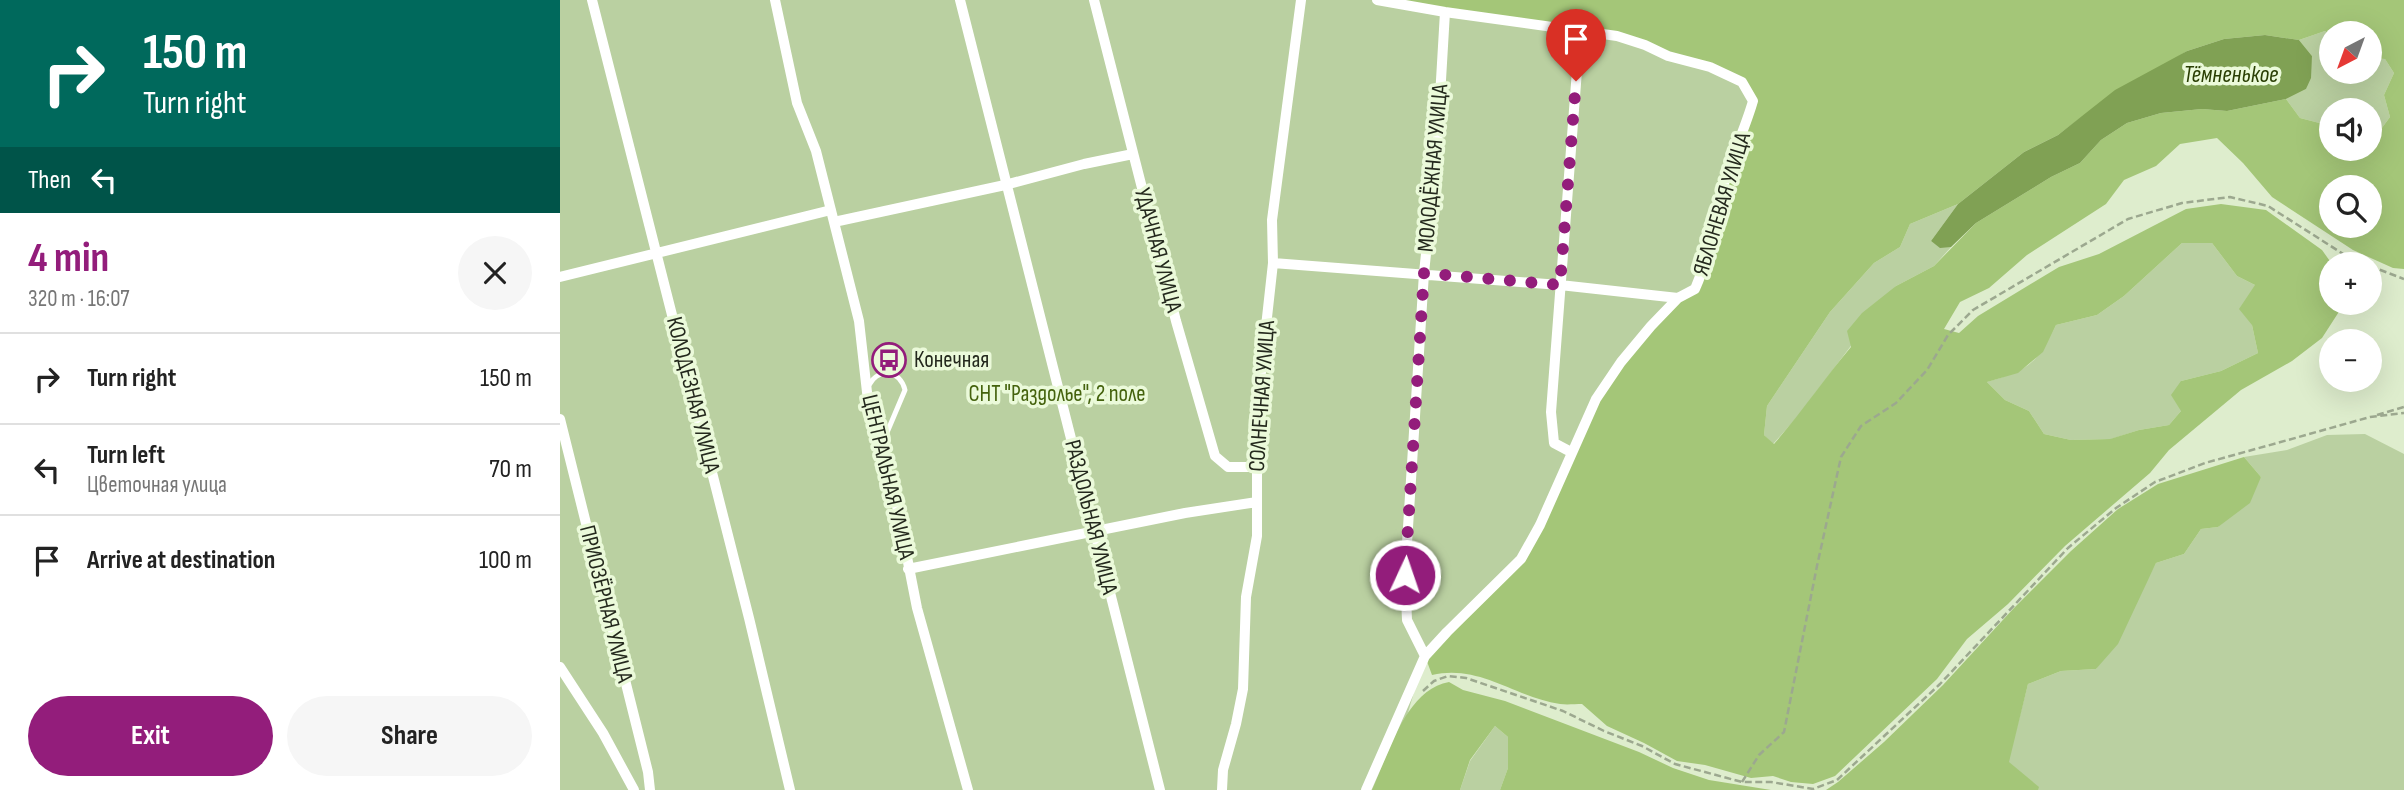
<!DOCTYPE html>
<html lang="en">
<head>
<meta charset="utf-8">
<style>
	body { margin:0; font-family:"Sofia Sans Condensed",sans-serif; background:#f6f6f6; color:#222; height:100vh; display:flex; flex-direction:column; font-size:26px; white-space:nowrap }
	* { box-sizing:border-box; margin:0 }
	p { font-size:23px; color:#767676 }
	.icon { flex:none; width:38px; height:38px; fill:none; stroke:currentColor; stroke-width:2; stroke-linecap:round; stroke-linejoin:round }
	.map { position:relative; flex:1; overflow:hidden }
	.side { display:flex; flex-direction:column; background:#fff; width:560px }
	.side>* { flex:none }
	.banner { background:#00695c; color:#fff; overflow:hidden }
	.needle { width:46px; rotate:221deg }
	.tools { position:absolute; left:1759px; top:21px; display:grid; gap:14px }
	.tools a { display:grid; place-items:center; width:63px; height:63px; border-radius:50%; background:#fff; box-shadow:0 7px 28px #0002; font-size:35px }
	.pin { position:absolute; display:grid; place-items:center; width:60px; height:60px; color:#fff; margin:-72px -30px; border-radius:50% 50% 50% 0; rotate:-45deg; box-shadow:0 0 7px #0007 }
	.pin .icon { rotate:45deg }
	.me { position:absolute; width:77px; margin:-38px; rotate:3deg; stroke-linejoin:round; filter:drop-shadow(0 0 5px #0008) }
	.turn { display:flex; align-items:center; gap:24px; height:147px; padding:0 28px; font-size:32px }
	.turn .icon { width:91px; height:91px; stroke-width:2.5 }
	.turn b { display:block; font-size:49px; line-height:60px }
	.then { display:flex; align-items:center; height:66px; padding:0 28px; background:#0003; gap:14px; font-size:26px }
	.round { display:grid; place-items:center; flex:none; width:74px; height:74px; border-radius:37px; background:#f6f6f6 }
	.head { display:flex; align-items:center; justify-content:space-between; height:119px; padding:0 28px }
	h1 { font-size:42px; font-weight:700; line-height:52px; color:#931d7b }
	.action { display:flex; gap:14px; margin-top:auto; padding:14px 28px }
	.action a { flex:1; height:80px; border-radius:42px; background:#931d7b; color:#fff; font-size:28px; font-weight:700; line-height:80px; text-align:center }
	.action a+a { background:#f6f6f6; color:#222 }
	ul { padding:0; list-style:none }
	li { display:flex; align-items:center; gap:21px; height:91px; padding:0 28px; border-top:2px solid #e0e0e0 }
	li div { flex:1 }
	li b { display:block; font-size:26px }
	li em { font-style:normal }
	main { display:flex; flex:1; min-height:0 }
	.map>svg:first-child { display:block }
	.green { fill:#bad0a1 }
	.forest { fill:#a4c678; fill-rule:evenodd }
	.water { fill:#80a154 }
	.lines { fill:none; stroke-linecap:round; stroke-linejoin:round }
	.path { stroke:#9ca88f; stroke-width:2.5; stroke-dasharray:7 3.5; stroke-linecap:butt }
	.lane { stroke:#fff; stroke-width:5 }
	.street { stroke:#fff; stroke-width:10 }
	.route { stroke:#931d7b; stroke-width:12; stroke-dasharray:0 21.6 }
	.labels { text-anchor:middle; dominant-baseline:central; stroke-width:7; stroke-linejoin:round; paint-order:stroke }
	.street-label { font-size:23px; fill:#24291d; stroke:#ebfada }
	.poi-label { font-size:23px; fill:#24291d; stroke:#ebfada; text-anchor:start }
	.park-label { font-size:23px; fill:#44620d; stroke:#ebfada }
	.water-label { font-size:24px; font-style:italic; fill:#2a3f04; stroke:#ebfada }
</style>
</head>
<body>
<main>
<section class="side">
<div class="banner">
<div class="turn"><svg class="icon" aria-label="right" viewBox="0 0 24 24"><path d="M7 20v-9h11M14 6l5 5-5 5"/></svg><div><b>150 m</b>Turn right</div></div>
<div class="then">Then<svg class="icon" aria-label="left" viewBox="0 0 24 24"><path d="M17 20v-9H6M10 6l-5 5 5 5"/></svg></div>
</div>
<div class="head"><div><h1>4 min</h1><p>320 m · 16:07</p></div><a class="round"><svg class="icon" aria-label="close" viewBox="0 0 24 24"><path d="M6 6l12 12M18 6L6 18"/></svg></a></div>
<ul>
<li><svg class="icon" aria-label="right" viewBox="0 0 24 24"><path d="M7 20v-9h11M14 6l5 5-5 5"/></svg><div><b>Turn right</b></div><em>150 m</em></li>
<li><svg class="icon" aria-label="left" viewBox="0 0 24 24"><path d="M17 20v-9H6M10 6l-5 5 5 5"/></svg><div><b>Turn left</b><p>Цветочная улица</p></div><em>70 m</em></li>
<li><svg class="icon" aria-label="arrive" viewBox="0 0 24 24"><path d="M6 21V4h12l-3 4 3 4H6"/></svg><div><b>Arrive at destination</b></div><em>100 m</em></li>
</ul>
<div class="action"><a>Exit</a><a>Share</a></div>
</section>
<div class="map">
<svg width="1844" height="790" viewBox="0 0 1844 790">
	<rect width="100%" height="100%" fill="#deedcd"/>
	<path class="green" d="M0 0H885L1071 31 1190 74 1202 101 1142 274 961 559 873 647 855 689 825 790H0Z
		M1765 31 1771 35V72H1810V58L1825 59 1834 73 1824 95 1830 117 1816 136 1810 132V110H1771V126L1740 118 1726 99 1746 89 1752 56 1739 40Z
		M1398 204 1371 241 1380 247H1391L1374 266 1336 286 1238 416 1213 444 1204 435 1207 406 1270 312 1314 263 1340 247 1350 224Z
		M1622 243H1652L1677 276 1695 285 1692 325 1698 353 1661 371 1621 381V411L1609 425 1579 430 1551 439 1511 440 1484 434 1469 411 1445 400 1427 382C1469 370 1477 364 1496 325L1537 315 1564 296Z
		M1805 434 1844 454V790H1478V787L1448 762 1468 684 1501 671 1536 669 1577 600 1596 563 1624 554 1641 529 1658 527 1701 477 1684 457 1727 450 1767 435Z
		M935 726 948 737V768L940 790H900L910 761Z"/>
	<path class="forest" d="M817 0H1844V269L1833 268 1793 250 1712 197 1683 163 1657 138 1620 144 1596 166 1564 180 1546 204 1467 255 1429 288 1400 302 1384 329 1399 333 1418 316 1499 267 1539 254 1626 209 1661 204 1706 210 1762 250 1772 264 1771 303H1782V307L1762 338 1732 361 1681 390 1609 450 1590 473 1505 546 1448 604 1407 639 1377 679 1275 776 1253 784 1231 782 1213 776 1191 778 1145 765 1117 761 1084 743 1047 726 1022 704C1015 704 1007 705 1000 704 954 697 920 664 872 675L865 656 961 559 1036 399 1091 326 1135 289 1164 185 1193 101 1181 81 1085 45ZM1765 31 1771 35V33H1810V58L1825 59 1834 73 1824 95 1830 117 1816 136 1810 132V149H1771V126L1740 118 1726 99 1667 111 1642 109 1601 113 1567 123 1541 140 1520 163 1491 177 1416 223 1374 266 1336 286 1302 313 1287 331 1291 347C1264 379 1241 413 1214 444L1204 435 1207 406 1270 312 1314 263 1340 247 1350 224 1398 204 1464 152 1498 135 1519 119 1627 51 1664 39 1705 35 1739 40ZM1771 187H1810V226H1771ZM1622 243H1652L1677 276 1695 285 1679 309 1692 325 1698 353 1661 371 1621 381 1611 395 1621 411 1609 425 1579 430 1550 439 1511 440 1484 434 1469 411 1445 400 1427 382 1458 373 1483 352 1496 325 1537 315 1564 296Z
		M1684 457 1701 477 1690 503 1658 527 1641 529 1624 554 1596 563 1558 644 1536 669 1501 671 1468 684 1449 762 1479 787 1478 790H1266L1278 782 1324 742 1383 685 1453 609 1511 551 1558 509 1598 484Z
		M889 682 903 690 945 701 1079 752 1113 768 1149 780 1211 790H940L948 768V737L935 726 910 760 900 790H812C828 755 846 689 889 682Z"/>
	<path class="water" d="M1705 35 1739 40 1752 56 1751 78 1746 89 1726 99 1667 111 1642 109 1601 113 1567 123 1541 140 1520 163 1491 177 1416 223 1391 247 1380 248 1371 241 1398 204 1464 152 1498 135 1555 90 1627 51 1664 39Z"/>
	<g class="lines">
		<path class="path" d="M1810 266 1844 279
			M1817 415 1844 407
			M863 691 874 681 888 676 906 678 1003 711 1044 731 1082 746 1115 764 1182 782H1211L1253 789 1277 780 1380 684 1508 548 1556 508 1595 482 1645 463 1728 440 1810 417 1844 413
			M1182 782 1199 755 1224 732 1257 566 1281 457 1301 426 1336 403 1367 370 1388 335 1413 310 1568 219 1622 203 1670 197 1708 206 1788 257 1805 264"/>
		<path class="lane" d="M309 385C319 367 340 370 345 390L320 449"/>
		<path class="street" d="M32 0 189 618 230 790
			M215 0 237 103 256 151 299 321 308 401 319 452 336 501 357 608 408 790
			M400 0 600 790
			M534 0 616 321 655 456 668 467H695
			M274 222 445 185 524 164 573 154
			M713 263 1000 285 1118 298
			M0 277 271 210
			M0 419 88 772 90 790
			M1011 452 994 443 991 412 1020 31
			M348 569 625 513 697 502
			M865 656 847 620 845 575 864 273 877 148 885 12
			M0 667 43 733 74 790
			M662 790 663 770 676 724 683 689 686 597 697 536V408L713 263 712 220 741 0
			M806 790 865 656 887 632 961 559 980 525 1036 399 1061 362 1091 326 1118 298 1135 289C1151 253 1154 221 1164 184 1172 155 1185 129 1193 101L1182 82 1150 67 1108 56 1085 45 1057 36 885 12 817 0"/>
	</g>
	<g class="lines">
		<path class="route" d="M845 575 864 273 1000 285 1016 81"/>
	</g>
	<defs>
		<g id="bus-ring" transform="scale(1.75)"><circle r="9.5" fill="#ebfada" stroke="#931d7b" stroke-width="1.5"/><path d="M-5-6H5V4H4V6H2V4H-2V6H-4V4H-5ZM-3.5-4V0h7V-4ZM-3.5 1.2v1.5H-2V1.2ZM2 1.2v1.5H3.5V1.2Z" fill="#931d7b"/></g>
	</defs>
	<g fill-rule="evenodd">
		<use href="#bus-ring" x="329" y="360"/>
	</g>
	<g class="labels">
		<g class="street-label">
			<text transform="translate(873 168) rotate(-85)">МОЛОДЁЖНАЯ УЛИЦА</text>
			<text transform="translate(1162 204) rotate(-73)">ЯБЛОНЕВАЯ УЛИЦА</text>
			<text transform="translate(598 250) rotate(75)">УДАЧНАЯ УЛИЦА</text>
			<text transform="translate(133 395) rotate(76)">КОЛОДЕЗНАЯ УЛИЦА</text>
			<text transform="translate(702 396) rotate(-86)">СОЛНЕЧНАЯ УЛИЦА</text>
			<text transform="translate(328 477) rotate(77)">ЦЕНТРАЛЬНАЯ УЛИЦА</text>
			<text transform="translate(531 517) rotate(76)">РАЗДОЛЬНАЯ УЛИЦА</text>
			<text transform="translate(46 604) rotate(76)">ПРИОЗЁРНАЯ УЛИЦА</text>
		</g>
		<g class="poi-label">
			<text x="354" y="360">Конечная</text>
		</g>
		<g class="park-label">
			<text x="497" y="394">СНТ "Раздолье", 2 поле</text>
		</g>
		<g class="water-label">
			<text x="1671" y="74">Тёмненькое</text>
		</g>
	</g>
</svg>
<div class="tools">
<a><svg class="needle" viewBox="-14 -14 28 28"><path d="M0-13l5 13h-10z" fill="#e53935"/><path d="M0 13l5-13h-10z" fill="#767676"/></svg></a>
<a><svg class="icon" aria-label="sound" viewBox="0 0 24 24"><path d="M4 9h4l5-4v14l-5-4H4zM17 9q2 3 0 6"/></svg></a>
<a><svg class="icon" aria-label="search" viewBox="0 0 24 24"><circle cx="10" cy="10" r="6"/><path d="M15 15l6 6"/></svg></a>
<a>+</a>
<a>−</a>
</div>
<div class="pin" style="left:1016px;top:81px;background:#d93025"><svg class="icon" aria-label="arrive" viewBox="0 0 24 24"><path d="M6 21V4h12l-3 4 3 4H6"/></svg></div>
<svg class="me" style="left:845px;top:575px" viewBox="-20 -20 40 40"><circle r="17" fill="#931d7b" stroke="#fff" stroke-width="3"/><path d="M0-11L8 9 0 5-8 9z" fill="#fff"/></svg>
</div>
</main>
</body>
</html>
